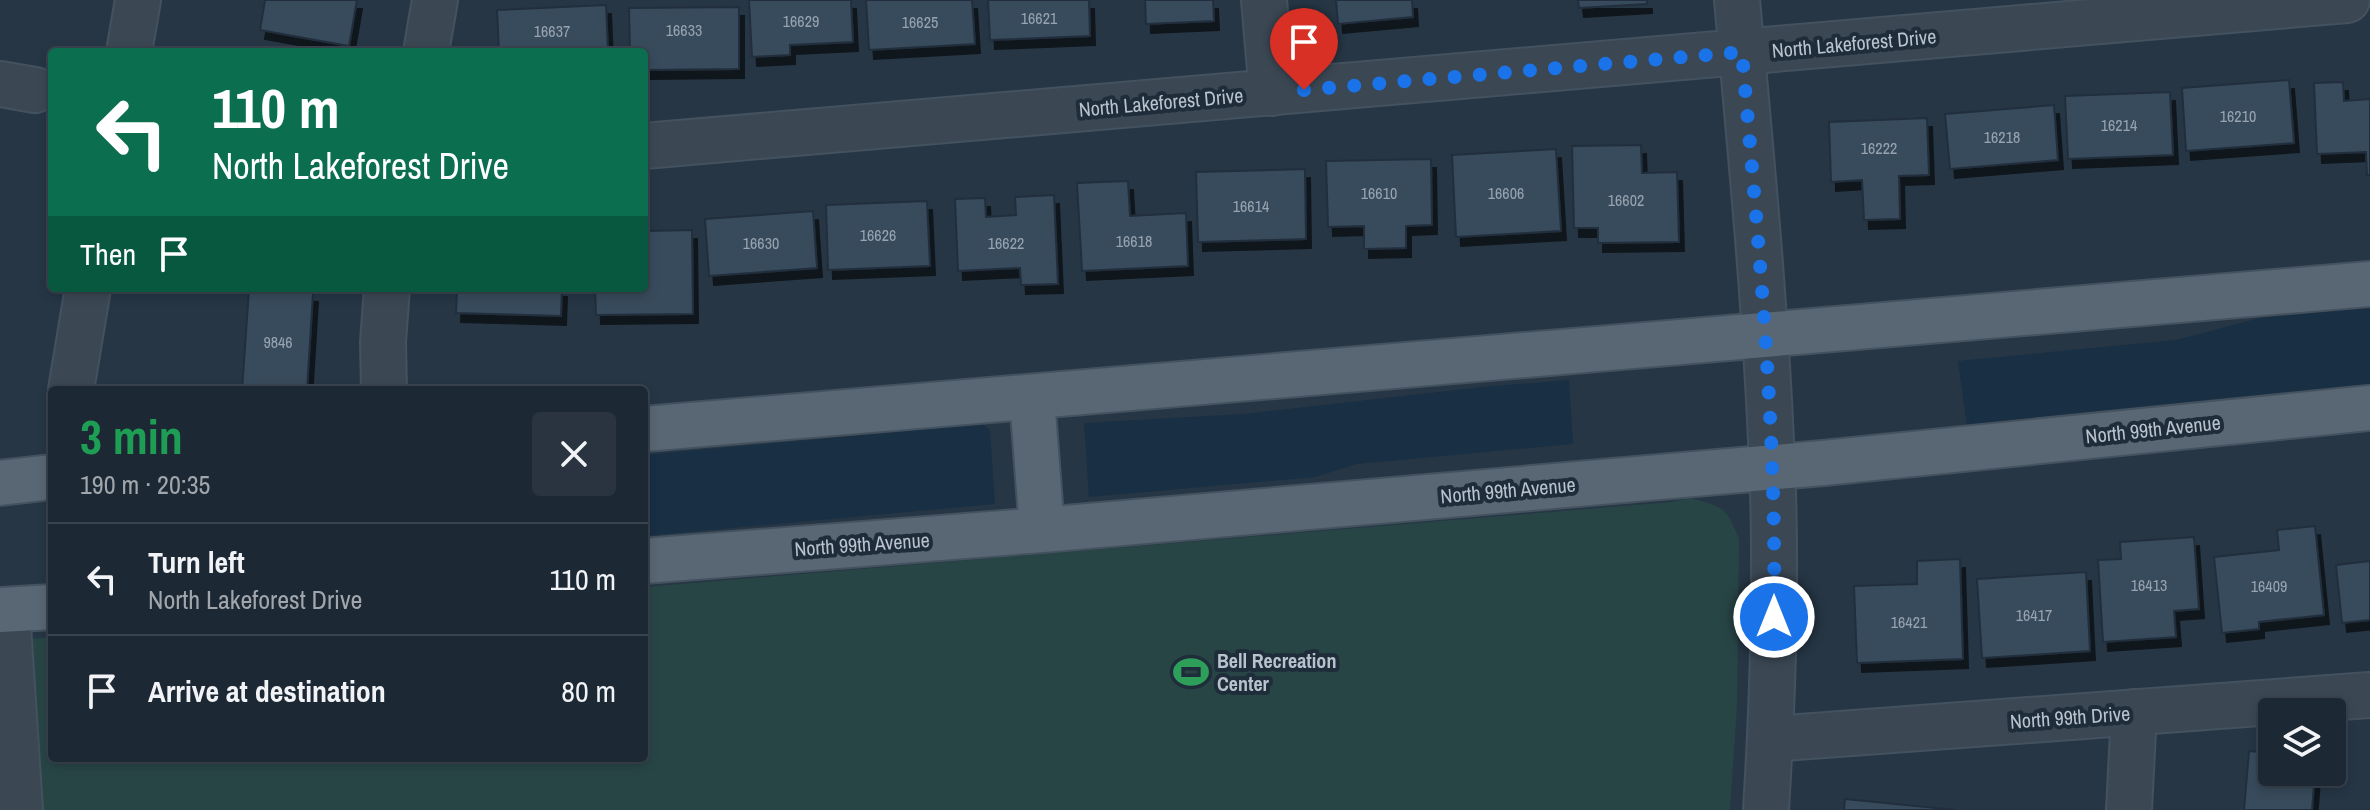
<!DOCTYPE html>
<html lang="en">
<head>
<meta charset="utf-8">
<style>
	body { margin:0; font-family:"Archivo Narrow",sans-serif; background:#293440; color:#f1f3f6; height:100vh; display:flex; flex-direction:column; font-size:30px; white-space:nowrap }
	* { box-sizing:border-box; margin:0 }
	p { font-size:26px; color:#a0a6ac }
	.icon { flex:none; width:44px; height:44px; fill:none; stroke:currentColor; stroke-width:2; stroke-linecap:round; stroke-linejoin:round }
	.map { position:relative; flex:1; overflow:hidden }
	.details { position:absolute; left:48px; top:386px; width:600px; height:376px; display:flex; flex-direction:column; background:#1c2834; border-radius:8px; box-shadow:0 4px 12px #0003,0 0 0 2px #3a444f }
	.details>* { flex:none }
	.top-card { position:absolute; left:48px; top:48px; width:600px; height:244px; border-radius:8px; box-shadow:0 4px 12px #0003,0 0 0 2px #3a444f; background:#0b6e4f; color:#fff; overflow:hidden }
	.tools { position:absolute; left:2258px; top:698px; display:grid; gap:16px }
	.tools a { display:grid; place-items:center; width:88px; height:88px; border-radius:8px; background:#1c2834; box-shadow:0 4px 12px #0003,0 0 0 2px #3a444f; font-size:40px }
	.pin { position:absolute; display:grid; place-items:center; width:68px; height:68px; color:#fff; margin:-82px -34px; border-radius:50% 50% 50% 0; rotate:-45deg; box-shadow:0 0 8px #0007 }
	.pin .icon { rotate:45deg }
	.me { position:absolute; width:88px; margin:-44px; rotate:0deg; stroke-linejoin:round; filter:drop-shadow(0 0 6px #0008) }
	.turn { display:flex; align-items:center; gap:28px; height:168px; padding:0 32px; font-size:36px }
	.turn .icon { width:104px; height:104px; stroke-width:2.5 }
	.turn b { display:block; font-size:56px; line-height:68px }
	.then { display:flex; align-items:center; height:76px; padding:0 32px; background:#0003; gap:16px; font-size:30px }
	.round { display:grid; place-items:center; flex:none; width:84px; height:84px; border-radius:8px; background:#293440 }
	.headline { display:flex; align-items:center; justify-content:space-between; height:136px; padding:0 32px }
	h1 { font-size:48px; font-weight:700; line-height:60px; color:#1e9e55 }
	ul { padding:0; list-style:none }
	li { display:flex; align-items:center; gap:24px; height:112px; padding:0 32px; border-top:2px solid #3a444f }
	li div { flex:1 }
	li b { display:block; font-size:30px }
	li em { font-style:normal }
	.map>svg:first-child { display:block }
	.green { fill:#284546 }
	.water { fill:#182f44 }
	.building { fill:#384b5b; stroke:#212f3c; stroke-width:2; filter:url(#shadow) }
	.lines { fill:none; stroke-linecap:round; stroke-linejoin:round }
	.minor-casing { stroke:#44515e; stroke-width:48 }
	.major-casing { stroke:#44515e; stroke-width:48 }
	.minor { stroke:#3b4854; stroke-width:44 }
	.major { stroke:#596774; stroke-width:44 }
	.route { stroke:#1a73e8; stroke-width:14; stroke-dasharray:0 25.2 }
	.labels { text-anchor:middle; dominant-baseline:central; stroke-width:8; stroke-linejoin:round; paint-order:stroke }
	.number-label { font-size:16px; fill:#97a3b0 }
	.street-label { font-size:20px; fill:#b9c3ce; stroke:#1f2d3a }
	.poi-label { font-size:20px; font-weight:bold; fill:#b9c3ce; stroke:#1f2d3a; text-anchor:start }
</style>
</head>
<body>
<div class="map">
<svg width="2370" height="810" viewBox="0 0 2370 810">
	<defs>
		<filter id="shadow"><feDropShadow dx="5" dy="9" stdDeviation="0" flood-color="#0009"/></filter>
	</defs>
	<rect width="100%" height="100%" fill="#263645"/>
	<path class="green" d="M1691 498C1724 508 1726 506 1739 539L1737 705 1730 810H43L30 639 52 637V758H644V587L1671 502Z"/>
	<path class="water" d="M2370 306V391L1967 426 1958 361 2176 340 2264 317Z
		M1569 380 1573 444 1357 464 1315 477 1089 497 1084 423 1244 414 1483 387Z
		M983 424 990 430 995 504 644 536V455Z"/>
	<path class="building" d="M265 0H357L349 46 260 30Z
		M749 0H851L853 42 790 45V55L752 57Z
		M866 0H972L975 44 869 50Z
		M988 0H1089L1090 36 990 40Z
		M1145 0H1213L1214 21 1146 24Z
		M1336 0H1412L1413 17 1338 24Z
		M1578 0H1647V4L1579 8Z
		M606 5 608 52H499L497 10Z
		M739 7V69L644 70V52H630L629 8Z
		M2289 80 2294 143 2186 151 2182 88Z
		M2343 82 2344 101 2370 99V175H2367L2366 152 2317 154 2314 83Z
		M2170 92 2173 155 2068 159 2065 96Z
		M2054 105 2058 160 1950 169 1945 114Z
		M1927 118 1929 175 1899 176 1900 219 1864 220 1862 180 1831 182 1829 122Z
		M1641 145 1642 173 1677 172 1679 242 1598 243V228H1574L1572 146Z
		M1556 149 1561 231 1456 237 1452 155Z
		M1431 159 1432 225 1406 226V248L1364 249V226L1328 227 1326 161Z
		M1305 169 1306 239 1198 242 1196 172Z
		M1128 181 1130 216 1186 213 1188 266 1082 271 1077 183Z
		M1054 195 1058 284 1021 285 1020 268 958 271 955 199 985 198 986 217 1016 215 1015 197Z
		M927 201 930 266 828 270 826 205Z
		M813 211 817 268 709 276 705 219Z
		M692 230 693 314 596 315 595 288H644V231Z
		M457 288H562L561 316 456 313Z
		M249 289 313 293 307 390H242Z
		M2315 526 2324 615 2259 622V629L2222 633 2214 557 2279 550 2277 530Z
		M2194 537 2199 609 2174 611 2176 637 2103 642 2098 560 2121 559 2120 542Z
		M1960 559 1963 659 1857 663 1854 586 1917 584V561Z
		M2370 561V620L2342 623 2336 565Z
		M2086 572 2090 651 1982 658 1977 579Z
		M2249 751 2272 753V772H2315L2312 810H2244Z
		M1845 799 1956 810H1844Z"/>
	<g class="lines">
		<g class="minor-casing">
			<path id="minor" d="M1264 0 1272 93
				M1737 0C1751 155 1766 310 1772 465 1777 580 1773 695 1766 810
				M129 52 138 0
				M426 52 435 0
				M0 84 35 90
				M644 146 2347 0
				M71 390 88 288
				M384 390 383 342 387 288
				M7 610 20 810
				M1771 739 2370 695
				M2129 810 2134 712"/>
		</g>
		<g class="major-casing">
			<path id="major" d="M1032 398 1042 530
				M644 429 2370 284
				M0 483 52 477
				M644 561 1042 530 1823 463 2370 408
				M0 610 52 607"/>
		</g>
		<use href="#minor" class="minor"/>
		<use href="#major" class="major"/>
	</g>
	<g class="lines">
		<path class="route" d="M1304 90 1742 52C1758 240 1777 428 1774 617"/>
	</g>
	<defs>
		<g id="stadium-bare" transform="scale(2.76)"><path d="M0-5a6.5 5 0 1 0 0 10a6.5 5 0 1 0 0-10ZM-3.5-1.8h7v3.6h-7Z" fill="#2e9e5b" stroke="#1f2d3a" stroke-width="2.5" paint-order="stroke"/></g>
	</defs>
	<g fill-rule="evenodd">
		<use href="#stadium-bare" x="1191" y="672"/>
	</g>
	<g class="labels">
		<g class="number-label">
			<text x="1039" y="18">16621</text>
			<text x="801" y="21">16629</text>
			<text x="920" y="22">16625</text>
			<text x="684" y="30">16633</text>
			<text x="552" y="31">16637</text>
			<text x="2238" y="116">16210</text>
			<text x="2119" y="125">16214</text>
			<text x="2002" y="137">16218</text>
			<text x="1879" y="148">16222</text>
			<text x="1379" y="193">16610</text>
			<text x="1506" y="193">16606</text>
			<text x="1626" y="200">16602</text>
			<text x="1251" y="206">16614</text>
			<text x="878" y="235">16626</text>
			<text x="1134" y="241">16618</text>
			<text x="761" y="243">16630</text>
			<text x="1006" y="243">16622</text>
			<text x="278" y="342">9846</text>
			<text x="2149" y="585">16413</text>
			<text x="2269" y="586">16409</text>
			<text x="2034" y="615">16417</text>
			<text x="1909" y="622">16421</text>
		</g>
		<g class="street-label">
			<text transform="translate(1854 43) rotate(-5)">North Lakeforest Drive</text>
			<text transform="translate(1161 102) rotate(-5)">North Lakeforest Drive</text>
			<text transform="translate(2153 429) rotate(-6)">North 99th Avenue</text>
			<text transform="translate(1508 490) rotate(-5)">North 99th Avenue</text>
			<text transform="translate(862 544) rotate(-4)">North 99th Avenue</text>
			<text transform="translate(2070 717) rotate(-4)">North 99th Drive</text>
		</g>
		<g class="poi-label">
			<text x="1217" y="660">Bell Recreation<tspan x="1217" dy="23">Center</tspan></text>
		</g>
	</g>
</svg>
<div class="tools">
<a><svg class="icon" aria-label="layers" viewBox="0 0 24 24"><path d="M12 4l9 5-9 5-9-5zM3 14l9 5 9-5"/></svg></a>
</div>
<div class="pin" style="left:1304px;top:90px;background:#d93025"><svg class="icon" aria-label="arrive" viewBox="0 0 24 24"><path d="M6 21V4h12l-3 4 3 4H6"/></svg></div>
<svg class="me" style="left:1774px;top:617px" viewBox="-20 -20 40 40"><circle r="17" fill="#1a73e8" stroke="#fff" stroke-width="3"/><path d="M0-11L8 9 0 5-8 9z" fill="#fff"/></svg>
<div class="top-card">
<div class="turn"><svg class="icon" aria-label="left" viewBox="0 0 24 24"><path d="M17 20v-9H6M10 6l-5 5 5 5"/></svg><div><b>110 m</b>North Lakeforest Drive</div></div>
<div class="then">Then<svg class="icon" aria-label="arrive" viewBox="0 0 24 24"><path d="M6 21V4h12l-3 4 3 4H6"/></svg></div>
</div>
<section class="details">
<div class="headline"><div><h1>3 min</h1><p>190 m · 20:35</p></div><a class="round"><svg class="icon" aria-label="close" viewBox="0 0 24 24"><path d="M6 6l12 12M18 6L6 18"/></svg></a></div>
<ul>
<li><svg class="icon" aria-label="left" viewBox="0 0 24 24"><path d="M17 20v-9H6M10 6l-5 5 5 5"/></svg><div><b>Turn left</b><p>North Lakeforest Drive</p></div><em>110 m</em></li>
<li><svg class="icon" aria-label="arrive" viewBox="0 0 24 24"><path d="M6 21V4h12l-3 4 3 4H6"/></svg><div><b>Arrive at destination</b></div><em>80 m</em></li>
</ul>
</section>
</div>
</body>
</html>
